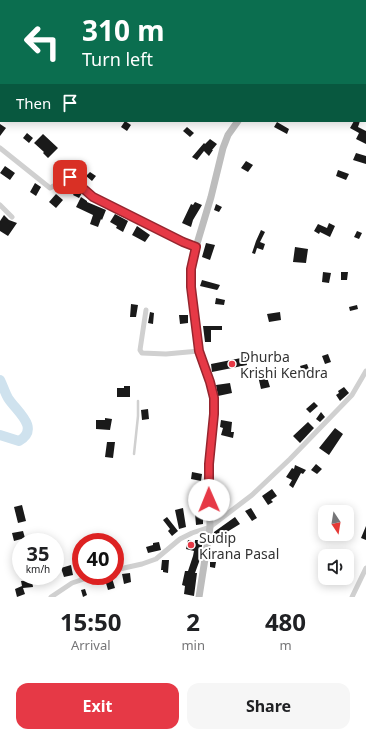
<!DOCTYPE html>
<html lang="en">
<head>
<meta charset="utf-8">
<style>
	body { margin:0; font-family:"Noto Sans",sans-serif; background:#f6f6f6; color:#202124; height:100vh; display:flex; flex-direction:column; font-size:15px; white-space:nowrap }
	* { box-sizing:border-box; margin:0 }
	p { font-size:13px; color:#757577 }
	.icon { flex:none; width:22px; height:22px; fill:none; stroke:currentColor; stroke-width:2; stroke-linecap:round; stroke-linejoin:round }
	.map { position:relative; height:597px; overflow:hidden }
	.drawer { display:flex; flex-direction:column; background:#fff; flex:1 }
	.drawer>* { flex:none }
	.hud { position:absolute; left:0px; top:0px; width:366px; height:122px; box-shadow:0 2px 10px #0003; background:#0b6e4f; color:#fff; overflow:hidden }
	.needle { width:26px; rotate:168deg }
	.controls { position:absolute; left:318px; top:505px; display:grid; gap:8px }
	.controls a { display:grid; place-items:center; width:36px; height:36px; border-radius:8px; background:#fff; box-shadow:0 2px 10px #0003; font-size:20px }
	.speed { position:absolute; left:12px; top:533px; display:flex; gap:8px; font-size:20px; font-weight:700; text-align:center }
	.speed>* { display:grid; place-content:center; width:52px; height:52px; border-radius:50%; background:#fff; box-shadow:0 2px 10px #0003; line-height:1 }
	.speed small { font-size:10px; font-weight:400 }
	.speed .limit { border:6px solid #d22; background:#fff; color:#111 }
	.pin { position:absolute; display:grid; place-items:center; width:34px; height:34px; color:#fff; margin:-17px; border-radius:8px; box-shadow:0 2px 6px #0006 }
	.me { position:absolute; width:44px; margin:-22px; rotate:359deg; stroke-linejoin:round; filter:drop-shadow(0 0 3px #0008) }
	.turn { display:flex; align-items:center; gap:14px; height:84px; padding:0 16px; font-size:18px }
	.turn .icon { width:52px; height:52px; stroke-width:2.5 }
	.turn b { display:block; font-size:28px; line-height:34px }
	.then { display:flex; align-items:center; height:38px; padding:0 16px; background:#0003; gap:8px; font-size:15px }
	.eta { display:flex; justify-content:space-evenly; align-items:center; height:68px; text-align:center }
	.eta b { font-size:24px; font-weight:700; line-height:28px }
	.primary-button { display:flex; gap:8px; margin-top:auto; padding:8px 16px }
	.primary-button a { flex:1; height:46px; border-radius:12px; background:#e63946; color:#fff; font-size:16px; font-weight:700; line-height:46px; text-align:center }
	.primary-button a+a { background:#f6f6f6; color:#202124 }
	.map>svg:first-child { display:block }
	.lines { fill:none; stroke-linecap:round; stroke-linejoin:round }
	.river { stroke:#cfe2ee; stroke-width:10 }
	.building { fill:#1a1a1a }
	.lane { stroke:#d0d0d0; stroke-width:2.5 }
	.street { stroke:#d0d0d0; stroke-width:5 }
	.secondary { stroke:#bdbdbd; stroke-width:7 }
	.route-casing { stroke:#96252e; stroke-width:10 }
	.route { stroke:#e63946; stroke-width:7 }
	.poi-dot { fill:#e63946; stroke:#fff; stroke-width:1.5 }
	.labels { text-anchor:middle; dominant-baseline:central; stroke-width:4; stroke-linejoin:round; paint-order:stroke }
	.poi-label { font-size:14px; fill:#333; stroke:#fff; text-anchor:start }
</style>
</head>
<body>
<div class="map">
<svg width="366" height="597" viewBox="0 0 366 597">
	<rect width="100%" height="100%" fill="#fff"/>
	<g class="lines">
		<path class="river" d="M0 380C3 386 5 393 8 398 16 411 41 428 19 441L0 435"/>
	</g>
	<path class="building" d="M125 121 131 125 127 131 121 127Z
		M354 121H360L358 127 366 131V144L356 139 359 133 350 128Z
		M277 122 289 129 287 134 274 127Z
		M0 124 6 128 0 136Z
		M187 127 194 133 190 137 183 131Z
		M27 133 33 138 29 143 23 138Z
		M43 134 58 148 48 158 43 153 44 152 34 143Z
		M210 139 217 144 212 150H213L209 156 204 151 197 160 192 157 204 143 205 144Z
		M356 153 366 156V164L353 160Z
		M246 161 253 165 248 172 241 168Z
		M5 166 15 173 10 180 0 173Z
		M338 170 349 174 346 180 336 176Z
		M90 172 96 176 92 181 86 176Z
		M35 183 41 187 36 196 30 192Z
		M77 188 82 193 79 198 73 195Z
		M56 194 63 200 56 208 49 202Z
		M81 197 87 201V202L106 210 102 220 101 219 98 227 90 224 93 215 76 207Z
		M195 202 202 205 193 220 191 227 182 223 191 204 193 205Z
		M216 204 222 207 219 212 214 210Z
		M115 214 128 221 123 232 116 228 117 226 110 222Z
		M4 215 9 220 17 223 8 236 0 231V221Z
		M329 223 335 226 330 237 320 232 319 234 314 231 318 224 327 228Z
		M137 226 150 235 145 242 132 235Z
		M261 230 265 232 260 242 265 244 263 250 257 248 255 254 252 253 256 241Z
		M357 231 362 233 359 239 354 237Z
		M206 243 215 245 210 260 202 257Z
		M295 247 308 249 306 263 293 262Z
		M323 272 331 273 329 283 322 282Z
		M341 272H348L347 280H341Z
		M202 280 220 285 218 289 217 290 200 286Z
		M216 298 225 300 224 305 215 304Z
		M131 304 138 305 136 317H130Z
		M357 305 358 309 350 311 349 307Z
		M150 312 154 313 153 324 148 323Z
		M280 312 281 320 269 322 267 314Z
		M179 315H188V323L180 324Z
		M203 326H222V330H211V342H205Z
		M328 354 331 362 325 364 322 356Z
		M246 357 247 365 212 372 211 364Z
		M307 364 310 372 303 374 300 366Z
		M266 374 270 387 261 389 258 376Z
		M230 383 232 393 218 396 216 385Z
		M124 386H130V397H117V388H124Z
		M344 387 349 393 340 401 336 395 339 393 338 391Z
		M314 402 318 406 310 413 306 409Z
		M148 409 149 419 142 420 141 410Z
		M321 412 325 417 320 422 316 419Z
		M105 418 112 419 110 430 96 429V420H105Z
		M221 420 232 422 231 432H234L233 438 221 435 223 428 220 427Z
		M308 422 314 428 300 443 293 436Z
		M335 428 343 434 329 455 319 448Z
		M107 442H115L113 458 105 457Z
		M316 464 322 469 317 474 311 470Z
		M295 465 306 470 303 474 301 473 293 488 289 485 292 480 286 477 292 468 294 469Z
		M192 472 202 474 201 481 191 479Z
		M272 489 277 496 271 500 273 502 268 505 262 496Z
		M22 505 26 521 18 523 14 507Z
		M183 508 186 527 179 529 175 510Z
		M251 508 257 518 252 521 245 511Z
		M203 512V524L196 525 195 513Z
		M167 517 178 531 172 536 168 531 170 529 163 520Z
		M235 517 240 524 222 535 223 540 213 541 214 532Z
		M366 526V540L361 538Z
		M23 531 25 538 14 541 12 533Z
		M188 540 195 542V540H203L199 562 195 573H197L194 596 184 594 185 586 182 585 185 571H188L193 556 194 551 186 549Z
		M159 542 161 550 148 553 146 547 153 545V543Z
		M77 544 81 545V554L75 553Z
		M162 560H169L168 573 163 572V570H161Z
		M210 562H216L215 568 210 567Z
		M71 565 73 575 64 577 61 568Z
		M130 573 131 582 124 584 122 574Z
		M112 578 115 588 108 590 105 580Z
		M32 580 33 587 23 588 25 594 17 597 15 589 22 586 21 581Z
		M85 589 87 595 83 597 81 590Z"/>
	<g class="lines">
		<path class="lane" d="M51 0V1
			M134 454 138 416V401"/>
		<path class="street" d="M105 0V1
			M214 0 215 1
			M0 148 50 188 70 177 93 197 183 242 196 247
			M0 205 12 217
			M146 310 140 350 142 353 166 354 199 351
			M115 570 142 564 156 559 180 539 192 533 210 527 252 495 290 459 352 395 366 371
			M51 597 72 583 93 576
			M352 597 366 568"/>
		<path class="secondary" d="M63 1 64 0
			M302 1 303 0
			M0 58 1 57
			M199 597 210 527 209 464 214 405 212 389 199 351 191 287V269L196 247 211 197 223 148 228 135 238 121"/>
	</g>
	<g class="lines">
		<g class="route-casing">
			<path id="route" d="M70 177 93 197 183 242 196 247 191 269V287L199 351 210 382 214 398V414L209 464V500"/>
		</g>
		<use href="#route" class="route"/>
	</g>
	<g class="poi-dot">
		<circle cx="232" cy="364" r="4"/>
		<circle cx="191" cy="545" r="4"/>
	</g>
	<g class="labels">
		<g class="poi-label">
			<text x="240" y="356">Dhurba<tspan x="240" dy="16">Krishi Kendra</tspan></text>
			<text x="199" y="537">Sudip<tspan x="199" dy="16">Kirana Pasal</tspan></text>
		</g>
	</g>
</svg>
<div class="controls">
<a><svg class="needle" viewBox="-14 -14 28 28"><path d="M0-13l5 13h-10z" fill="#e53935"/><path d="M0 13l5-13h-10z" fill="#757577"/></svg></a>
<a><svg class="icon" aria-label="sound" viewBox="0 0 24 24"><path d="M4 9h4l5-4v14l-5-4H4zM17 9q2 3 0 6"/></svg></a>
</div>
<div class="speed"><div>35<small>km/h</small></div><div class="limit">40</div></div>
<div class="pin" style="left:70px;top:177px;background:#d93025"><svg class="icon" aria-label="arrive" viewBox="0 0 24 24"><path d="M6 21V4h12l-3 4 3 4H6"/></svg></div>
<svg class="me" style="left:209px;top:500px" viewBox="-20 -20 40 40"><circle r="19" fill="#fff"/><path d="M0-13L10 11 0 6-10 11z" fill="#e63946"/></svg>
<div class="hud">
<div class="turn"><svg class="icon" aria-label="left" viewBox="0 0 24 24"><path d="M17 20v-9H6M10 6l-5 5 5 5"/></svg><div><b>310 m</b>Turn left</div></div>
<div class="then">Then<svg class="icon" aria-label="arrive" viewBox="0 0 24 24"><path d="M6 21V4h12l-3 4 3 4H6"/></svg></div>
</div>
</div>
<section class="drawer">
<div class="eta">
<div><b>15:50</b><p>Arrival</p></div>
<div><b>2</b><p>min</p></div>
<div><b>480</b><p>m</p></div>
</div>
<div class="primary-button"><a>Exit</a><a>Share</a></div>
</section>
</body>
</html>
